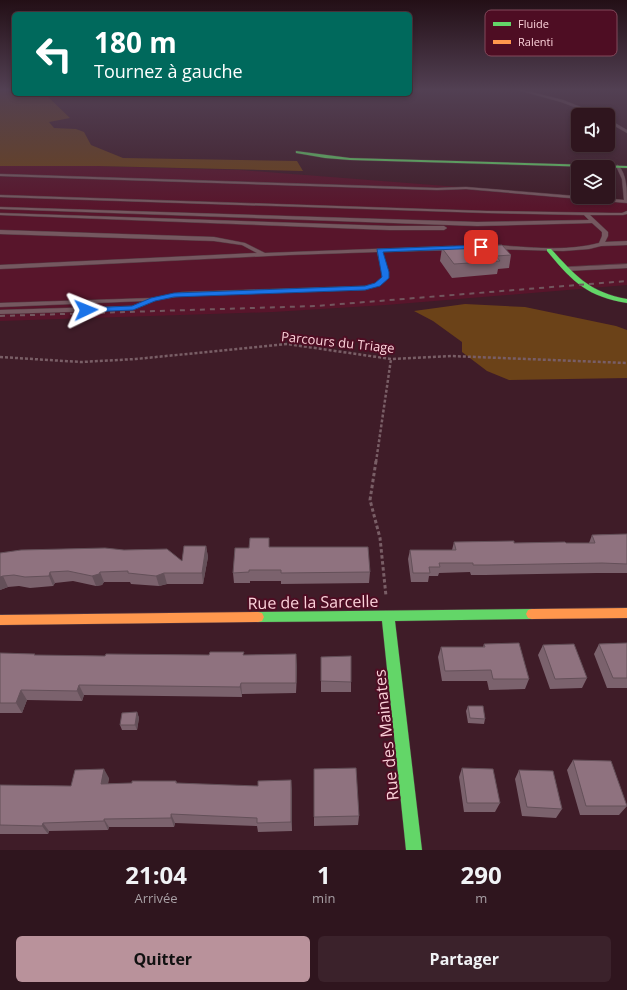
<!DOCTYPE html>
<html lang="fr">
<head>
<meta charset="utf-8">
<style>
	body { margin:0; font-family:"Open Sans",sans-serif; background:#3b222b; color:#f1f3f6; height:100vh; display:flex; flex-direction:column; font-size:15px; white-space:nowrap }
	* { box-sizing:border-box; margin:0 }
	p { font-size:13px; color:#a79fa4 }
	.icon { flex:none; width:22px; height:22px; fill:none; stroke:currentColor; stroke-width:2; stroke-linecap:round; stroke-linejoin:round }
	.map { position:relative; height:850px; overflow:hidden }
	.side { display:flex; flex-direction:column; background:#2f151e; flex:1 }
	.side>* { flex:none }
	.hud { position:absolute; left:12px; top:12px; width:400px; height:84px; border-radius:6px; box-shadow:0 2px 6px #0003,0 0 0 1px #4a343c; background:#00695c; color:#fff; overflow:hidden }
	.fabs { position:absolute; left:571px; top:108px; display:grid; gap:8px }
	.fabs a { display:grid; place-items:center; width:44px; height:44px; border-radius:6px; background:#2f151e; box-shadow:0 2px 6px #0003,0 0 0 1px #4a343c; font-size:20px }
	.pin { position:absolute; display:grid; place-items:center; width:34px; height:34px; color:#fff; margin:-17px; border-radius:8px; box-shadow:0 2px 6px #0006 }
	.me { position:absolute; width:44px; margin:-22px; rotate:88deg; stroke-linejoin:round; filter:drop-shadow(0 0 3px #0008) }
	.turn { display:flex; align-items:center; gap:14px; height:84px; padding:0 16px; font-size:18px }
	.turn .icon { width:52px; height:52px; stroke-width:2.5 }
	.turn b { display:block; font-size:28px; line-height:34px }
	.eta { display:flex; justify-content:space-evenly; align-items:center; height:68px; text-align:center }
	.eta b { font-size:24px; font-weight:700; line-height:28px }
	.cta { display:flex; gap:8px; margin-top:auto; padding:8px 16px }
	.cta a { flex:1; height:46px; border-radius:6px; background:#b9929b; color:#111; font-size:16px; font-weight:700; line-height:46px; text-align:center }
	.cta a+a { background:#3b222b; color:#f1f3f6 }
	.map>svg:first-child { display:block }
	.built { fill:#58152b }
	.green { fill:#6b4218 }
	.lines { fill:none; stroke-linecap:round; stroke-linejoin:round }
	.lane-casing { stroke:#553a42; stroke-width:1 }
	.fast-casing { stroke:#553a42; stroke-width:1 }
	.slow-casing { stroke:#553a42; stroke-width:1 }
	.path-far1 { stroke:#795e66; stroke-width:2.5; stroke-dasharray:3 2; stroke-linecap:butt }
	.path { stroke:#795e66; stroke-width:3; stroke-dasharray:3.5 2.5; stroke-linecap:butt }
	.lane { fill:#755860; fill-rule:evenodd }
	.fast { fill:#63d668; fill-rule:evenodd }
	.slow { fill:#ff974d; fill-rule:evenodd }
	.rail { stroke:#72565e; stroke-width:2; stroke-dasharray:5 5; stroke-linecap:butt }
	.wall { fill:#7b626d }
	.shaded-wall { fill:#645059 }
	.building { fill:#8f727f; stroke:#645059 }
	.route { fill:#1a73e8; stroke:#114b97 }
	.labels { text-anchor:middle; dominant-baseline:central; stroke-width:4; stroke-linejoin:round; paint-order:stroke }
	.street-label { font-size:13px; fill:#fbd1d9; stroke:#4e0d23 }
	.near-street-label { font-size:16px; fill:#fbd1d9; stroke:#4e0d23 }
	.key { fill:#4e0d23; stroke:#82485a; stroke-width:1 }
	.key-label { font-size:11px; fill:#fbd1d9 }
</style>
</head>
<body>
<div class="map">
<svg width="627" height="850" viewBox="0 0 627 850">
	<rect width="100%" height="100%" fill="#3f1c28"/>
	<path class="built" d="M0 166H97L240 170 627 200V285L386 305 273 312 0 321Z"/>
	<path class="green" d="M0 90H14V94H45L70 118 49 122 54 128 76 129 84 132 91 145 123 158 297 161 303 171 97 166H0Z
		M465 304 525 307 616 326 627 330V378L509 380 487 371 462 352V342L433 321 414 311Z"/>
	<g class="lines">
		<g class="lane-casing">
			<path id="lane" d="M518 90H523L563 100 601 115H596L561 102Z
				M608 119 627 130V133L608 122Z
				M618 165C627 174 627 191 627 203L466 189 437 190 0 176V174L437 188 466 187 624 200 622 179 616 166Z
				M0 195 487 211 611 213H622L627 211V214L623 215H590L608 232V236L605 242 627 241V245L601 246 589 249 563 251 494 249 491 247 494 245C529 247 565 252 599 243L602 236V232L592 223 477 226 0 209V207L477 222 589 220 584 215 487 213 0 197Z
				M0 213 389 226H444L447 228 444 230H389L0 215Z
				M0 230 214 237 245 243 265 253 453 246 456 248 453 250 382 252 388 272V278L380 285 365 290 182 296 157 300 133 310 0 314V310L132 306 144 301 0 307V303L152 298 182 292 365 286 376 283 382 277V272L377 252 289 255 0 269V265L257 253 242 245 214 241 0 234Z
				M627 264V268L566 271 563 269 566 267Z"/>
		</g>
		<g class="fast-casing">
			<path id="fast" d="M296 151 350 158 627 166V168L350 160 325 158 296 153Z
				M547 249H551C576 276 589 292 627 299V303C586 296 573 282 547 251Z
				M532 609 536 610 538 614 536 618 532 619 395 621 422 850H406L382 621 258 622 254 621 252 617 254 613 258 612Z"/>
		</g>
		<g class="slow-casing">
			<path id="slow" d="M627 608V618L532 619 528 618 526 614 528 610 532 609Z
				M258 612 262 613 264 617 262 621 258 622 0 625V615Z"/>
		</g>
		<path class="path-far1" d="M0 357 81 362 136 359 287 344 391 359 451 356 627 363
			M376 462 391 359"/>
		<path class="path" d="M376 461 370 500 380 538 386 596"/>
		<use href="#lane" class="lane"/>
		<use href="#fast" class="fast"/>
		<use href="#slow" class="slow"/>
		<path class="rail" d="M0 316 316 306 627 281"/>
	</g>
	<path class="wall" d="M442 248 511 255 509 268 498 269 497 274 452 278 440 261Z
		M627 534V573H597L485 575H471L470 572 439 573 438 576H429L428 582H411L408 559 410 550H452L454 542 514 543H589L592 535Z
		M206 546 208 557 203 584H167L159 586 131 584 130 582H104L102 585 96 586 73 581 55 583 53 586 30 588 19 586 8 587 0 590V553L182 561Z
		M270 547 370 572 369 583 281 584V581H250V583H234L233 573Z
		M627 643V688H607L594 654 599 644Z
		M484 644 529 679 525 689 489 690 487 681H442L438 657 441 647H483Z
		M543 645 587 678 582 688 550 689 538 655Z
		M0 653 36 655 105 656 244 655 297 665 296 693 242 694V697L84 695 82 701 27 700 22 713H0Z
		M321 657 351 682V692H321Z
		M468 706 485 719 484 724 468 723 466 711Z
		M137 712 139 718 137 730H122L120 725Z
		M573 760 627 806 619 815H580L567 770Z
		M462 768 500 803 495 812H464L459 777Z
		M314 769 359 816 358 825 314 826Z
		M519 770 562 809 556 818 522 816 515 779Z
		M109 778 108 784 132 783 176 781 177 783 292 789V831L258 832 257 826 175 823 174 827H109L108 830 49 831 48 834H0V785L71 786Z"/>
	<path class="shaded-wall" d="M206 546 208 557 203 584 202 573Z
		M50 572 55 583 53 586 49 576Z
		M100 572 104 582 102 585 96 586 92 576Z
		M164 573 167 584 159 586 156 576Z
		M3 576 8 587 0 590V577Z
		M296 654 297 665 296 693Z
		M241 683 242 694V697L240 687Z
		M79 685 84 695 82 701 77 691Z
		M21 690 27 700 22 713 16 703Z
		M137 712 139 718 137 730 135 725Z
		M104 769 109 778 106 793 101 784Z
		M291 780 292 789V831L291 822Z
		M171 814 175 823 174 827 171 818Z
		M104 819 109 827 108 830 104 821Z
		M43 823 49 831 48 834 42 826Z"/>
	<path class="building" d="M502 245 511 255 496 256 500 261 454 264 442 248Z
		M627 534V564L602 563 488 565H473V563H439L440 567H429L430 573H413L410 550H456L454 542 514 541V543L565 542 566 543H595L592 535Z
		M250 538H269V547H368L370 572 281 573V570H249V572L233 573 235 548H249Z
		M184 546H206L202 573H164L156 576 128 573V571L100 572 99 574 92 576 68 571 50 572 49 576 25 577 14 575 3 576 0 577V553L21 550 105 548 124 550 167 549 182 561Z
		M519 643 529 679H493L491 670 445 671 441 647H485L484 644Z
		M627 643V678H613L599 644Z
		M574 644 587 678 555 679 543 645Z
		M210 652H244L243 655 296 654V683H241L240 687 79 685 77 691 21 690 16 703H0V653L35 654 34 655 105 656 106 654 209 655Z
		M351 656V682L321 681V657Z
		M468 706H483L485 719 470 718Z
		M137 712 135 725H120L122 713Z
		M573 760 611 761 627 806H586Z
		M356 768 359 816 314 817V769Z
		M462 768 493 769 500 803H467Z
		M104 769 101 784 132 783V781H176V783L258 786V781L291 780V822L257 823V818L171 814V818L104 819V821L43 823 42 826 0 825V785L71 786 75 770Z
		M519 770 553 771 562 809 527 807Z"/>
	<linearGradient id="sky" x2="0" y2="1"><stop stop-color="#230f16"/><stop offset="0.43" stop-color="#524053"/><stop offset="1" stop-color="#524053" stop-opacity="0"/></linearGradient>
	<rect width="627" height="209" fill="url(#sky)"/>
	<path class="route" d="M481 245 483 246V248L383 252 389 272V278L380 286 365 290 174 297 155 301 133 310 86 312 83 310 86 308 132 306 151 298 174 293 365 286 375 283 382 277 377 249Z"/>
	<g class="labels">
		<g class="street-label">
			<text transform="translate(338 342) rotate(6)">Parcours du Triage</text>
		</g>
		<g class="near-street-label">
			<text transform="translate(313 602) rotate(-1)">Rue de la Sarcelle</text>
			<text transform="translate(386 735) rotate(-96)">Rue des Mainates</text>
		</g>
	</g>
	<rect x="485" y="10" width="132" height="46" rx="6" class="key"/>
	<rect x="493" y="22" width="18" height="4" fill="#63d668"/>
	<rect x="493" y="40" width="18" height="4" fill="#ff974d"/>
	<g class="key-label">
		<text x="518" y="28">Fluide</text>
		<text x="518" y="46">Ralenti</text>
	</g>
</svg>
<div class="fabs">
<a><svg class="icon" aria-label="sound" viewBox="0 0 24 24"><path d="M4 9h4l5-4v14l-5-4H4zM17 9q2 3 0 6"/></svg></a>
<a><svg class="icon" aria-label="layers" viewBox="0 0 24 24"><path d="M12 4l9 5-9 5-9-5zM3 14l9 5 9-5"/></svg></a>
</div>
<div class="pin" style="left:481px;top:247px;background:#d93025"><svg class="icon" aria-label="arrive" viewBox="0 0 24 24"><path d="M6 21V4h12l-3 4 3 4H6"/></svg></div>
<svg class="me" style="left:86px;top:310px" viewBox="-20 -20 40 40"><path d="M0-17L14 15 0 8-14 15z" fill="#1a73e8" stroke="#fff" stroke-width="4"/></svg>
<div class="hud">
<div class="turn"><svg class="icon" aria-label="left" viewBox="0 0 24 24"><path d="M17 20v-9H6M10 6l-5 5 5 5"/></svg><div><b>180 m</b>Tournez à gauche</div></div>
</div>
</div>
<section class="side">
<div class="eta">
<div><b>21:04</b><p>Arrivée</p></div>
<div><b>1</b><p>min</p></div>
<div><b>290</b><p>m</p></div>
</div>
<div class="cta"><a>Quitter</a><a>Partager</a></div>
</section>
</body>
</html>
